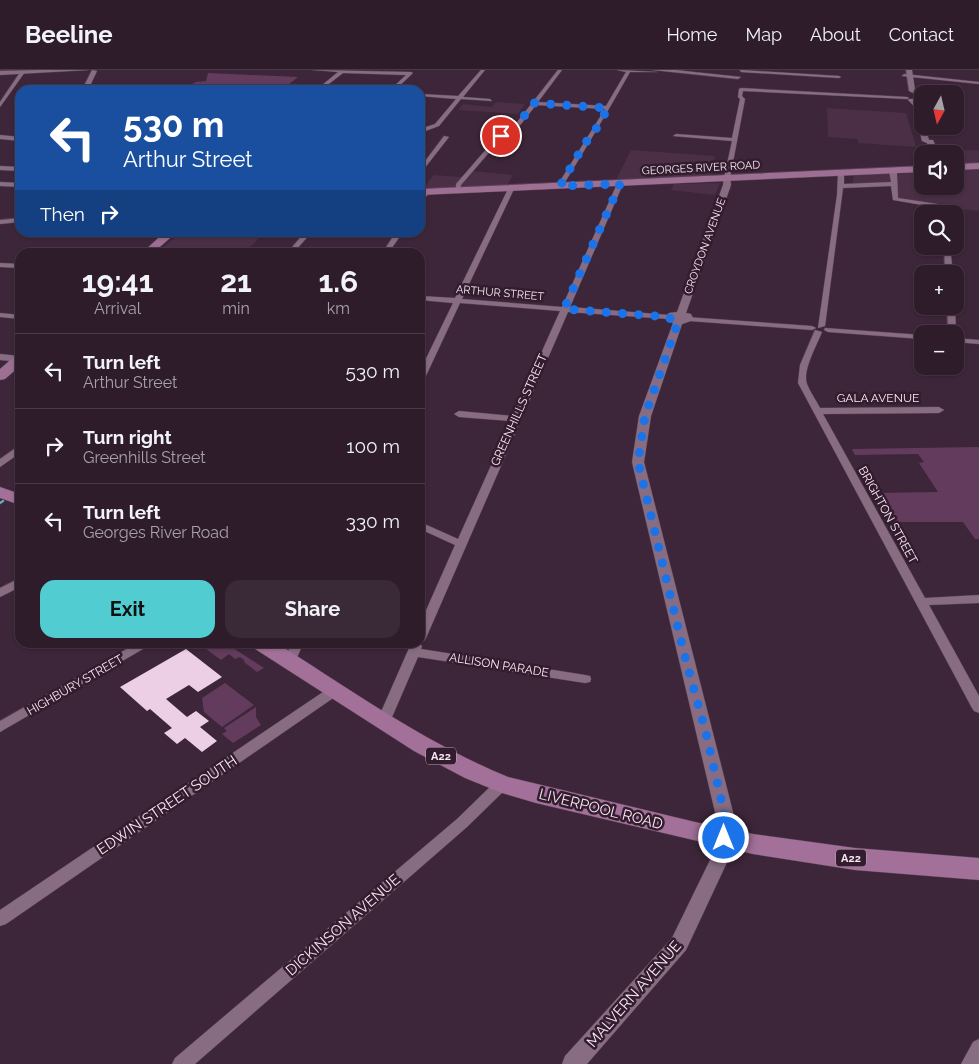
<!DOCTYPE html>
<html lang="en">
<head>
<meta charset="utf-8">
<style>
	body { margin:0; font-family:Raleway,sans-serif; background:#3a2937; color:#f1f3f6; height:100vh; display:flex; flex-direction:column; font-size:19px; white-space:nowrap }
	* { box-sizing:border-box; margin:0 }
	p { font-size:16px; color:#a7a1a9 }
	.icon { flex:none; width:28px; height:28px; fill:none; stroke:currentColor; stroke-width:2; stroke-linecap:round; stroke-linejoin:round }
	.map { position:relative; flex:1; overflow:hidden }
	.sheet { position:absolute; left:15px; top:178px; width:410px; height:400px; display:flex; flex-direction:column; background:#2e1c2b; border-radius:15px; box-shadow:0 1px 4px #0004,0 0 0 1px #493a47 }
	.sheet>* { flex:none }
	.guide { position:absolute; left:15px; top:15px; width:410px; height:152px; border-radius:15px; box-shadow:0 1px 4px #0004,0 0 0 1px #493a47; background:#1a4fa0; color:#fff; overflow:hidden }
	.needle { width:32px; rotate:188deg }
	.fabs { position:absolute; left:914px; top:15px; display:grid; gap:10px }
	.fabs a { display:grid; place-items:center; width:50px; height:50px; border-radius:10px; background:#2e1c2b; box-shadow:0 1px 4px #0004,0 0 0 1px #493a47; font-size:25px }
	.pin { position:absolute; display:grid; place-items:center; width:42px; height:42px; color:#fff; margin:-21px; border:2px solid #fff; border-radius:50%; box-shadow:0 1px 5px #0007 }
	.me { position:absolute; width:55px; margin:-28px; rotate:0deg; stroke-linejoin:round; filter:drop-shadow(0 0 4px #0008) }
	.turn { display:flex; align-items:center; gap:18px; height:105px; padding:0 25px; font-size:22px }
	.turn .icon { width:65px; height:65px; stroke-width:2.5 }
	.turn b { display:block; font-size:35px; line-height:42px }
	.then { display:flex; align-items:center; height:48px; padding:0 25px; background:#0003; gap:10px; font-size:19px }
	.eta { display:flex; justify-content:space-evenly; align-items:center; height:85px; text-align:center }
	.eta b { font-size:30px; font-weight:700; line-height:35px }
	.cta { display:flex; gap:10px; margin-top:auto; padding:10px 25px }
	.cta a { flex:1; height:58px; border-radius:15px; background:#51ccd1; color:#111; font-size:20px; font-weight:700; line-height:58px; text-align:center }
	.cta a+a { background:#3a2937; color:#f1f3f6 }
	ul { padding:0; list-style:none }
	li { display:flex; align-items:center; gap:15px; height:75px; padding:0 25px; border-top:1px solid #493a47 }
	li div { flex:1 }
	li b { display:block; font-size:19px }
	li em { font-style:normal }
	header { display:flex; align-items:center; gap:30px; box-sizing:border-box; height:70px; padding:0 25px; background:#2e1c2b; border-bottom:1px solid #493a47 }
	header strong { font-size:24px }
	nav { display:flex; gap:28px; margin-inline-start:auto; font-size:18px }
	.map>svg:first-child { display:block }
	.built { fill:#4b2f46 }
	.green { fill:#633b5d }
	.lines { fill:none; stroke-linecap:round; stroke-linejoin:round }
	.stream { stroke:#5eabb2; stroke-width:2.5 }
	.building { fill:#eccee5 }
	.minor-casing { stroke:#564253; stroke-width:1 }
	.tertiary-casing { stroke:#564253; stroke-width:1 }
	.secondary-casing { stroke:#564253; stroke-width:1 }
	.primary-casing { stroke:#564253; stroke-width:1 }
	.trunk-casing { stroke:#564253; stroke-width:1 }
	.minor { fill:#886d82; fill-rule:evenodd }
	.tertiary { fill:#886d82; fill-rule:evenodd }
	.secondary { fill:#886d82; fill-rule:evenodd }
	.primary { fill:#9c6f93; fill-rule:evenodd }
	.trunk { fill:#a27099; fill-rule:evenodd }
	.route { stroke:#1a73e8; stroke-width:9; stroke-dasharray:0 16.2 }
	.labels { text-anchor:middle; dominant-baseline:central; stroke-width:5; stroke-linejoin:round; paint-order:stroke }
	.far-street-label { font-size:11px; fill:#f7e8f4; stroke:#321c2e }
	.shield { fill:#321c2e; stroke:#bcabb9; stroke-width:1 }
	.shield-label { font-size:11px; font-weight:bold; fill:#f7e8f4 }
	.street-label { font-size:12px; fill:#f7e8f4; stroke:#321c2e }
	.near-street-label { font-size:15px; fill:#f7e8f4; stroke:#321c2e }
</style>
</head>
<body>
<header>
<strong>Beeline</strong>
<nav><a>Home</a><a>Map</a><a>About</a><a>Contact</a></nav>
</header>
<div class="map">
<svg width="979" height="994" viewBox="0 0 979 994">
	<rect width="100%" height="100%" fill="#3d2639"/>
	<path class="built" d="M496 32 525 34 518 44 458 40 463 34 492 37Z
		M827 38 906 43 916 77 858 73V69L828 67Z
		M631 80 715 86 711 107 615 112Z
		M979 80V93L955 94V84H949L947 81Z
		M979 99V141L954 138 946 134 904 130 897 127 898 104 922 102V116H955V100Z
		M472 101 513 105 506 117 422 120 434 105 460 107Z
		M891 103 892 113 852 115 854 105Z
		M720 113 715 125 671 120 674 114Z
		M229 163 262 165 245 182H157L181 163Z"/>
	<path class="green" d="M208 3 298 7 288 15 294 16 298 20H180L196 12 206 11Z
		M979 377V469H975L963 452H891L874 423 938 422 919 393 924 392 918 384 855 385 852 379Z
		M198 573H225L264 598 257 602 244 592 245 591 240 587 235 589 229 584 221 590Z
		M225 613 254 635 222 657 204 642 202 628Z
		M256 637V647L261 655 233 673 222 664 227 661 224 658Z"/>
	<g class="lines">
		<path class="stream" d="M0 433 3 431"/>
	</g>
	<path class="building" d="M186 579 222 607 198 622 189 615 166 629 187 647 196 641 209 651 200 657 217 671 202 682 185 668 177 674 164 663 172 658 150 639 147 641 120 617Z"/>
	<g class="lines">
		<g class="minor-casing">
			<path id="minor" d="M313 0 411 2 413 3 395 20H390L406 5 343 3 321 20H316L338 2Z
				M481 0H485L463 27 490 29 492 31 461 29 439 56 420 63V59L435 54 456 29 420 26V24L458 26Z
				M558 0H562L538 32 606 36 626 2 617 0 657 2H630C608 41 586 78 562 117L557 116 605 39 536 35 514 63 499 71 461 115 460 122H456V114L495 69 510 61Z
				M740 0 839 6 841 7 839 8 741 2Z
				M21 1 25 2 0 37V32Z
				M904 4 979 12V14L902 6Z
				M741 18 907 27 909 28 907 29 743 21 742 26 745 29 730 108 727 110 724 108 732 71 673 66 676 64 732 68 740 29 738 27 739 19Z
				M0 65 20 67V71L0 69Z
				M444 66 449 67 420 104V98Z
				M0 96 20 97V101L0 100Z
				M892 98 897 103 898 128 944 135 948 139V144H942L940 138 893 130 891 116 843 118 825 256 818 258 837 125 838 103 841 101 844 103V114L891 112 889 100Z
				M0 112 20 113V117L0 116Z
				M620 112 623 114 570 237 669 245 673 247 669 249 568 242 426 568 424 571 420 572V554L455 475 420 459V452L458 469 511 351 459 347 454 344 459 341 513 346 560 241 460 233 424 310 420 313V301L453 233 420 230V226L455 228 508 119 511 117 514 119 462 229 562 237 617 114Z
				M425 121 430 122 420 134V128Z
				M20 148V152L0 154V150Z
				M305 162H312L294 182H288Z
				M396 162H403L389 182H383Z
				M944 176H950L953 204H945Z
				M0 193 20 194V198L0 197Z
				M947 236H955L956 264 955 265V264H948Z
				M0 243 20 245V249L0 247Z
				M686 247 812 256 816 258 812 260 689 251 685 249Z
				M825 258 922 265V269L828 262 824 260Z
				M815 260 822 262C817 275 802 301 807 314 810 322 816 330 820 338L939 337 944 340 939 343 823 344 925 528 979 525V533L929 535 979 626V643L974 641 972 638 798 313 800 295Z
				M955 268 979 270V274L955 272Z
				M20 375V383L0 397V389Z
				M20 508V517L0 527V518Z
				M139 572H155L0 662V651Z
				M292 572H304L294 594H286L284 591Z
				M418 572 422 576 421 579 585 605 590 606 591 609 590 612 585 613 418 587 389 654 384 656 379 654 377 651 410 576 412 573Z
				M334 616 339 618 340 621 339 624 6 854 0 856V840L329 618Z
				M502 708 507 710 509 714 507 718 467 757 195 994H172L175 988 457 749 497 710Z
				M979 969V994H961L973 972Z"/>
		</g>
		<g class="tertiary-casing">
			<path id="tertiary" d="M39 0H88L0 5V1Z
				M653 0H675L741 7 738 9Z
				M724 106H730L731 115 686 243 691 244 694 250 682 254 651 346 644 392 733 742V769L729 788 686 880 587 994H562L565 986 672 868 711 788 715 769V742L632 392 639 346 673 253 664 248 669 243 677 242 723 115Z"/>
		</g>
		<g class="secondary-casing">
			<path id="secondary" d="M92 0 97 1 88 20H82Z
				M906 0H912L915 20 919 22 920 28H916L913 23 909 21Z
				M909 29H913C922 36 922 45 922 56H925L929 70H933L937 79 935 84H927L929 79 927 73 922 71 913 35 908 30Z
				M0 284 20 286V292L0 290Z"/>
		</g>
		<g class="primary-casing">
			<path id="primary" d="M979 93V99L955 100V94Z
				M922 96V102L420 125V119Z
				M165 162H177L154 182H143Z
				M20 285V296L5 309 0 310V299L15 286Z"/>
		</g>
		<g class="trunk-casing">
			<path id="trunk" d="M0 417 20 424V435L0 428Z
				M249 572H275C351 620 425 673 508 707L695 752 753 764 855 778 979 788V810L855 800 753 784 536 733 502 723 465 708 414 681 252 577Z"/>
		</g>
		<use href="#minor" class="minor"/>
		<use href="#tertiary" class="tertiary"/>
		<use href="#secondary" class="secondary"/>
		<use href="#primary" class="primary"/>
		<use href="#trunk" class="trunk"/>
	</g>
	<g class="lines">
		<path class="route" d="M501 66 512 62 534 33 608 38 592 66 585 73 560 116 620 114 564 239 669 247 672 251 678 252 645 346 638 392 686 591 705 659 724 742V768"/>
	</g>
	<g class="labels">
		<g class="far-street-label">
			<text transform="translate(701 98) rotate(-3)">GEORGES RIVER ROAD</text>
			<text transform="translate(705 176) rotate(-70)">CROYDON AVENUE</text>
			<text transform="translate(500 223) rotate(5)">ARTHUR STREET</text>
		</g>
		<g class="shield">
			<rect x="426" y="677.5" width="30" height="17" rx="4"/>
			<rect x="836" y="779.5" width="30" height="17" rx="4"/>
		</g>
		<g class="shield-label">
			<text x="441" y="686">A22</text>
			<text x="851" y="788">A22</text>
		</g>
		<g class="street-label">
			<text x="878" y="328">GALA AVENUE</text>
			<text transform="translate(519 340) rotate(-66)">GREENHILLS STREET</text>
			<text transform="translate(888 445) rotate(61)">BRIGHTON STREET</text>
			<text transform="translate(499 595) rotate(9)">ALLISON PARADE</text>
			<text transform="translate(75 615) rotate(-30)">HIGHBURY STREET</text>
		</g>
		<g class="near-street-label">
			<text transform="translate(167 735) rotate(-34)">EDWIN STREET SOUTH</text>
			<text transform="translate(601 739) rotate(14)">LIVERPOOL ROAD</text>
			<text transform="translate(343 855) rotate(-41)">DICKINSON AVENUE</text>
			<text transform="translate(634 924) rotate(-49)">MALVERN AVENUE</text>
		</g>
	</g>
</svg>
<div class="fabs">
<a><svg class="needle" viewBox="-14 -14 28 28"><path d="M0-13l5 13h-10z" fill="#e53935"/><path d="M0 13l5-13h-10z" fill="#a7a1a9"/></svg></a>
<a><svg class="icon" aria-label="sound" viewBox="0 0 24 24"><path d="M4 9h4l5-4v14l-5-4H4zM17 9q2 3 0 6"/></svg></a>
<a><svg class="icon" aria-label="search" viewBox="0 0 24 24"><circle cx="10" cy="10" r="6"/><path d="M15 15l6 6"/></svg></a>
<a>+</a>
<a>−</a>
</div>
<div class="pin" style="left:501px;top:66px;background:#d93025"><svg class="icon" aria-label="arrive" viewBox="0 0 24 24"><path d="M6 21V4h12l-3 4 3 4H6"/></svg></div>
<svg class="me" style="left:724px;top:768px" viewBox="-20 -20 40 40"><circle r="17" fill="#1a73e8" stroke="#fff" stroke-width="3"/><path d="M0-11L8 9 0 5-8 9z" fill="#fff"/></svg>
<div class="guide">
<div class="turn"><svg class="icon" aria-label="left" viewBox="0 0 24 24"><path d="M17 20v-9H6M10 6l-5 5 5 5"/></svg><div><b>530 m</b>Arthur Street</div></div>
<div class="then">Then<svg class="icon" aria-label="right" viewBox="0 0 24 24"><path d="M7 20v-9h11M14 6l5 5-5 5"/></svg></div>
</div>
<section class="sheet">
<div class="eta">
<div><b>19:41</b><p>Arrival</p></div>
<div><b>21</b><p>min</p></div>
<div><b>1.6</b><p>km</p></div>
</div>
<ul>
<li><svg class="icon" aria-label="left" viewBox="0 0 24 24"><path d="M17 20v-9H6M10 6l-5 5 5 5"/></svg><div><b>Turn left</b><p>Arthur Street</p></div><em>530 m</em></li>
<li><svg class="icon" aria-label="right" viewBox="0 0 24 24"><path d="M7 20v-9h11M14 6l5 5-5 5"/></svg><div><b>Turn right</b><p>Greenhills Street</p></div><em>100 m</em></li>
<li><svg class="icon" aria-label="left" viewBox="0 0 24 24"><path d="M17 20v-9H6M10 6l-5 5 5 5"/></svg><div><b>Turn left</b><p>Georges River Road</p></div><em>330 m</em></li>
</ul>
<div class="cta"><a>Exit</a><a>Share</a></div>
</section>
</div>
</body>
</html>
